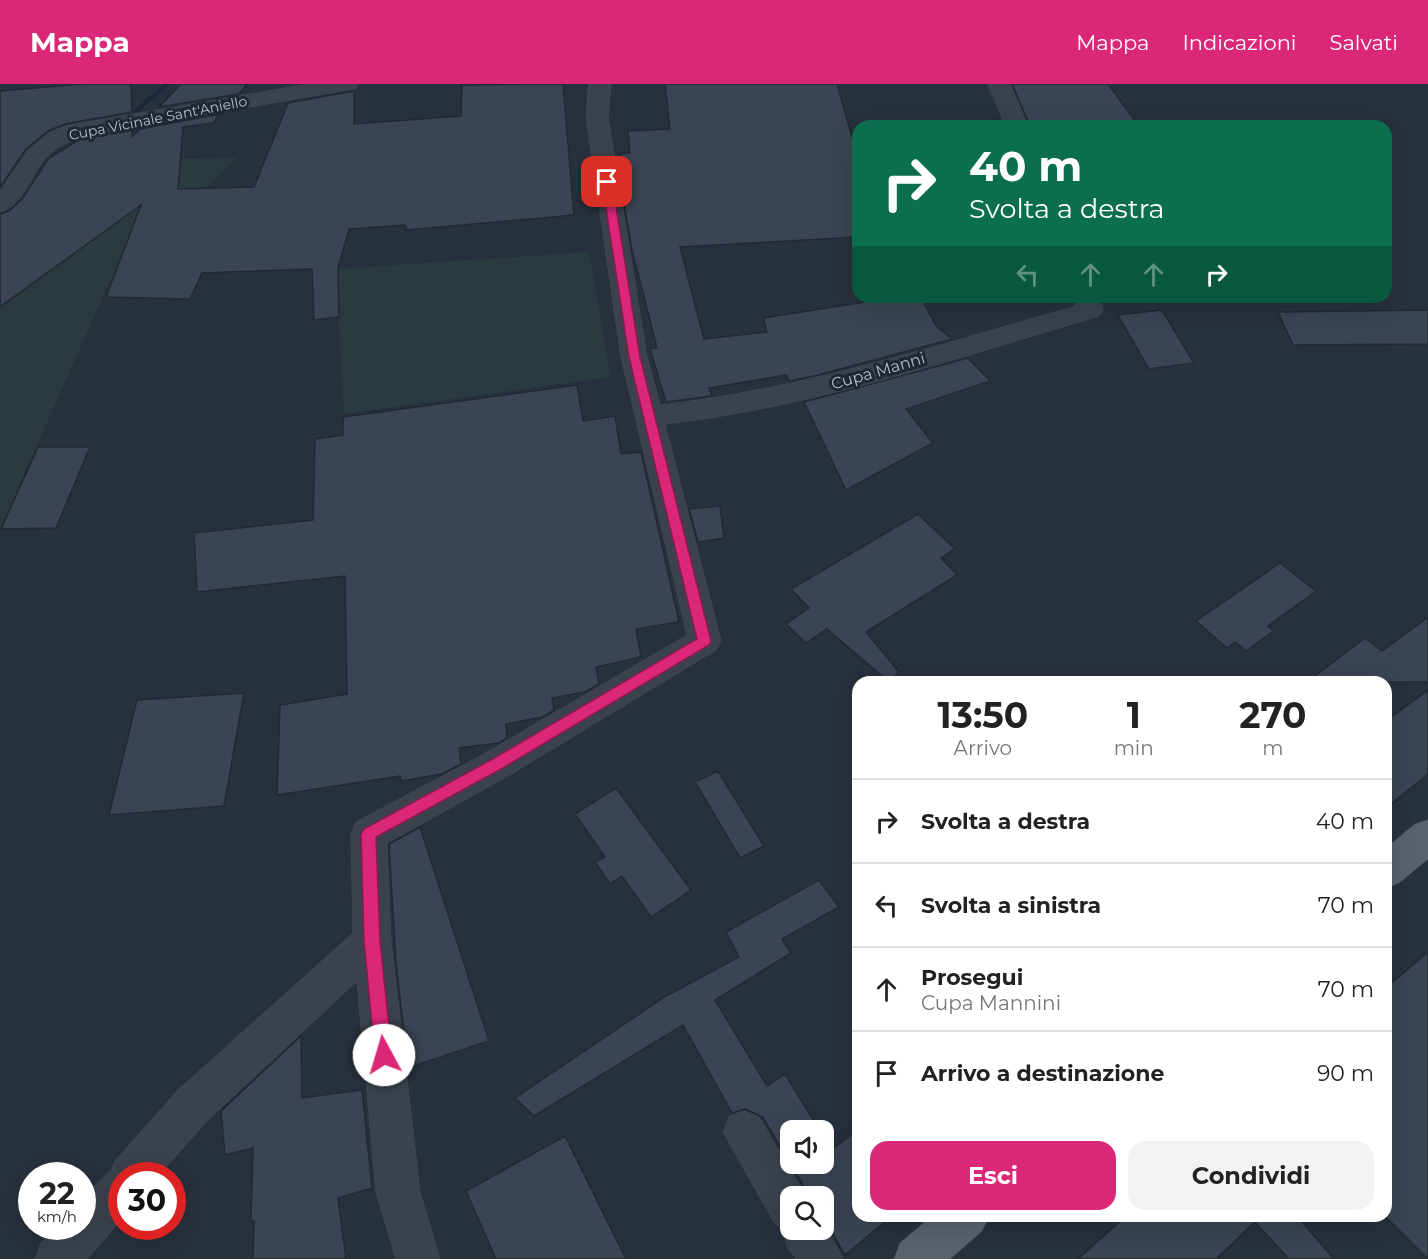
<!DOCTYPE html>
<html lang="it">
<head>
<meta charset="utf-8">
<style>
	body { margin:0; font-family:Montserrat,sans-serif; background:#f2f2f2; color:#222; height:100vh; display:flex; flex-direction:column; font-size:22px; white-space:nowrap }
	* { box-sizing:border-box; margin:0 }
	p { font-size:20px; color:#767676 }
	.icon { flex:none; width:33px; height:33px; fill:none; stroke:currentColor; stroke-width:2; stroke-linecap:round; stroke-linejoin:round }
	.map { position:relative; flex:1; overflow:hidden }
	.sheet { position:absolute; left:852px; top:592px; width:540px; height:546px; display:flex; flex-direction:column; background:#fff; border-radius:18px; box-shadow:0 6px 24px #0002 }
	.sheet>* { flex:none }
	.hud { position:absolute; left:852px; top:36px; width:540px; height:183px; border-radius:18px; box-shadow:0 6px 24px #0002; background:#0b6e4f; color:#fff; overflow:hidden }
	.tools { position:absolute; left:780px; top:1036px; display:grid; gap:12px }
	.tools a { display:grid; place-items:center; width:54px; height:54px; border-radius:12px; background:#fff; box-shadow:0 6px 24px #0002; font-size:30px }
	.speed { position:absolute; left:18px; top:1078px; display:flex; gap:12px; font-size:30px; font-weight:700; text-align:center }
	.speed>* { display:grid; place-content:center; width:78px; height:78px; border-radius:50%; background:#fff; box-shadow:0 6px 24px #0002; line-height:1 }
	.speed small { font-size:15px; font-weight:400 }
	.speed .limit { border:9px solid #d22; background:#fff; color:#111 }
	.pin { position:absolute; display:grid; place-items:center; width:51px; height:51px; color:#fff; margin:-26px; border-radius:12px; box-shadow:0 3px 9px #0006 }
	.me { position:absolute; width:66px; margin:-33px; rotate:354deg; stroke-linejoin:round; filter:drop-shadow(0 0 4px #0008) }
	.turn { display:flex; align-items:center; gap:21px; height:126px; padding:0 18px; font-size:27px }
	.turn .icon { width:78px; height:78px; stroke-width:2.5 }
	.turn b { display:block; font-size:42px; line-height:51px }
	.lanes { display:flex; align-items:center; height:57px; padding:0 18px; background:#0003; justify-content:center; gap:30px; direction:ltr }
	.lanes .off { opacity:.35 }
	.eta { display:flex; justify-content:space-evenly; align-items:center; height:102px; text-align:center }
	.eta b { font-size:36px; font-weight:700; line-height:42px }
	.cta { display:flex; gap:12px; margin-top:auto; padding:12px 18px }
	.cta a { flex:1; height:69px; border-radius:18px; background:#db2777; color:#fff; font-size:24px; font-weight:700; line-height:69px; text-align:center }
	.cta a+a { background:#f2f2f2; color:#222 }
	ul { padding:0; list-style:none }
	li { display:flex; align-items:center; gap:18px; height:84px; padding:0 18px; border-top:2px solid #e0e0e0 }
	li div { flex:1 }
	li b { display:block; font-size:22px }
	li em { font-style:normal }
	header { display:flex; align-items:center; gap:36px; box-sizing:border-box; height:84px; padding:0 30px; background:#db2777; color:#fff }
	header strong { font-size:28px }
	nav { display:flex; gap:33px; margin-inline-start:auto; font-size:21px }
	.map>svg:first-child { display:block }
	.green { fill:#293b3e }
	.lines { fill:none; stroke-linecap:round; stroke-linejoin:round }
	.stream { fill:#1b273a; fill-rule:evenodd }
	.building { fill:#3a4452; stroke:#222934; stroke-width:1.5 }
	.minor-casing { stroke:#444b56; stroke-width:1 }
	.major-casing { stroke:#444b56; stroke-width:1 }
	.minor { fill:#3b424d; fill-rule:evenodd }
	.major { fill:#59616d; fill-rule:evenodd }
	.route { fill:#db2777; stroke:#8e194d; stroke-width:1.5 }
	.labels { text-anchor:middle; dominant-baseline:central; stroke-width:6; stroke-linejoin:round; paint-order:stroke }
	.far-street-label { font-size:14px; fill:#b7bdc8; stroke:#202732 }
	.street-label { font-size:16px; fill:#b7bdc8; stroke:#202732 }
</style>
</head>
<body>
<header>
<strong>Mappa</strong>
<nav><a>Mappa</a><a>Indicazioni</a><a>Salvati</a></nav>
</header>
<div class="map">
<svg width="1428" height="1175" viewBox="0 0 1428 1175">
	<rect width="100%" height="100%" fill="#27303d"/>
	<path class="green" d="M237 74 109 199 0 445V220L180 93 181 75Z
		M589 168 611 293 344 330 336 185Z"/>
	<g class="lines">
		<path class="stream" d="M164 0H171L138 28H134V26Z"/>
	</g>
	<path class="building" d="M82 0H131L132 28 65 40 48 47 26 65 0 103V7Z
		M181 0H247L239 10 159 23Z
		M563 0 574 131 407 146 405 141 349 145 338 184 339 233 314 236 312 185 202 189 190 215 106 213 141 121 0 223V130L9 127 22 115 49 74 80 55 132 46V53L140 45 220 30 213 39 183 43 178 105 254 103 288 19 354 7V40L461 32 462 1Z
		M665 0H837L858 74V153L680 163 704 255 767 248 763 234 872 217 871 213H921L936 242 952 255 818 291 790 297 786 291 709 304 712 312 666 318 650 265 657 264 632 166 625 126 621 69H630L628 47 670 45Z
		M1012 0H1108L1139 42H1030Z
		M1162 226 1194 279 1149 285 1118 231Z
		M1428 226V260L1293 261 1278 228Z
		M968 274 990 297 906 325 933 359 846 406 804 318Z
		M577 301 583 337 615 332 621 370 641 368 679 538 636 545 641 573 596 583 599 600 585 608 552 614 554 626 543 633 506 640 507 654 499 659 459 664 461 680 442 690 402 697 400 692 277 711 280 621 347 610 345 492 197 508 194 449 313 436 315 355 343 351V333Z
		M38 363H90L56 444 1 445Z
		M720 422 724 454 698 458 689 425Z
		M918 430 955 465 941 474 957 491 866 548 899 588 889 598 827 545 806 559 786 540 809 524 791 505Z
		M1280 479 1316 507 1268 542 1274 547 1246 567 1235 558 1227 564 1196 537Z
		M1428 533V598H1307L1365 554 1382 567Z
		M1428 606V690L1386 724V637Z
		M244 609 224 722 109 731 137 616Z
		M718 687 764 762 740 774 695 698Z
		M616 704 691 806 651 833 622 792 610 800 595 778 605 773 575 730Z
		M420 743 489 957 408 984 396 879 389 760Z
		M819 796 839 823 782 855 791 869 715 916 767 1002 785 990 820 1047H790V1080L763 1033 745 1025 732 1029 683 941 534 1032 515 1014 666 912 739 873 726 848Z
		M1428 868V1175L1386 1133V904Z
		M301 952 302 1014 362 1006 372 1104 338 1114 346 1175H253L254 1137 251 1138 253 1064 225 1071 221 1027Z
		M858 1046V1132H892L845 1171 824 1135V1113H810L791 1080H824V1053L831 1066Z
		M565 1052 626 1175H496L466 1107Z
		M1126 1132H1297L1334 1175H1289L1255 1138 1216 1175H1078Z"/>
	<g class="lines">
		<g class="minor-casing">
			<path id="minor" d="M309 0H358L355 5 347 6 79 53C66 59 53 65 44 76 30 93 23 122 0 128V107L28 66 49 49 65 42Z
				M589 0H611L608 33 647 273 660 321C803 305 938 261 1076 222L1073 213H1099L1103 226 1099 232C956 274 814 323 665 340L721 557 716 566 508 692 387 759 391 857 420 1108 440 1175H396L376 1108 357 897 208 1036 158 1092H122V1135L87 1175H35L41 1159 56 1143H82V1114L112 1085 115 1077 178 1006 353 849 351 750 356 738 484 670 687 551 621 273 586 33Z
				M988 0H1010L1028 42H1006Z
				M744 1027 759 1033 807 1113H790V1146H824V1138L843 1175H796L787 1162 782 1143 775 1140 723 1048 729 1033Z"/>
		</g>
		<g class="major-casing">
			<path id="major" d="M1428 736V775L1399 799 1386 804V764L1415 740Z
				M932 1132H989L982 1147 950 1175H894L900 1159Z"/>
		</g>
		<use href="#minor" class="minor"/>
		<use href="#major" class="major"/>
	</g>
	<path class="route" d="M607 95 612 98 640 273 711 557 709 561 501 685 376 753 380 857 392 971 390 977 384 979 378 977 375 971 364 857 361 750 364 745 491 676 697 555 629 273 602 98Z"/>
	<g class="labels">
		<g class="far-street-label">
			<text transform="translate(158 34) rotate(-11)">Cupa Vicinale Sant'Aniello</text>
		</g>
		<g class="street-label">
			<text transform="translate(878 287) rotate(-16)">Cupa Manni</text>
		</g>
	</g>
</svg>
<div class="tools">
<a><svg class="icon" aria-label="sound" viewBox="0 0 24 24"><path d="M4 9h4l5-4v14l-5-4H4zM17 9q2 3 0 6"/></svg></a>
<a><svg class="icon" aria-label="search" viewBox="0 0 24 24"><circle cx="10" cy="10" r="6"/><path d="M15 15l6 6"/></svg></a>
</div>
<div class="speed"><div>22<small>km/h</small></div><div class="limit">30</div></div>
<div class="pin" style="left:607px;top:98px;background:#d93025"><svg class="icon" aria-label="arrive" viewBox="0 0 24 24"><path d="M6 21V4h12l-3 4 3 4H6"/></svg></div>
<svg class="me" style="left:384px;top:971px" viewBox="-20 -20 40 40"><circle r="19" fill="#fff"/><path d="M0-13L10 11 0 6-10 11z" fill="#db2777"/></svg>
<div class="hud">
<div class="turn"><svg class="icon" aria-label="right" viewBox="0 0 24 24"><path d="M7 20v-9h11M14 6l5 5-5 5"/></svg><div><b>40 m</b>Svolta a destra</div></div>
<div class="lanes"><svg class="icon off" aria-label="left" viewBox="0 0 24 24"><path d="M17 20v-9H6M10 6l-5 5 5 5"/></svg><svg class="icon off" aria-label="ahead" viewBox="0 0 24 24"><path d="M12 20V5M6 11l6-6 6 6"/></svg><svg class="icon off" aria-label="ahead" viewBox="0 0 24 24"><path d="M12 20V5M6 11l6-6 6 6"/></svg><svg class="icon" aria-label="right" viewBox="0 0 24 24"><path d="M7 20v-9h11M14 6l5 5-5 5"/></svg></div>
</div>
<section class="sheet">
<div class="eta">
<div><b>13:50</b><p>Arrivo</p></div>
<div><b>1</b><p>min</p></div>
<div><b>270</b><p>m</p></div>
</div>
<ul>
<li><svg class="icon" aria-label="right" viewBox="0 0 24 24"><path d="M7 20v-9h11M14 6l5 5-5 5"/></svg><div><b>Svolta a destra</b></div><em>40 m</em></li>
<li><svg class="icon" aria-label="left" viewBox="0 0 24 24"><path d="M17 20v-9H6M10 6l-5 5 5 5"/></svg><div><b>Svolta a sinistra</b></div><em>70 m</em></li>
<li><svg class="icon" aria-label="ahead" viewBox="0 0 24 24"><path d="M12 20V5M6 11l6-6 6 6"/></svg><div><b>Prosegui</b><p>Cupa Mannini</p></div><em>70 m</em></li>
<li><svg class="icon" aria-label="arrive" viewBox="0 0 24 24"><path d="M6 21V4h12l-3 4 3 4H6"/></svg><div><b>Arrivo a destinazione</b></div><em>90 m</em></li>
</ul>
<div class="cta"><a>Esci</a><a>Condividi</a></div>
</section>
</div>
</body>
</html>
